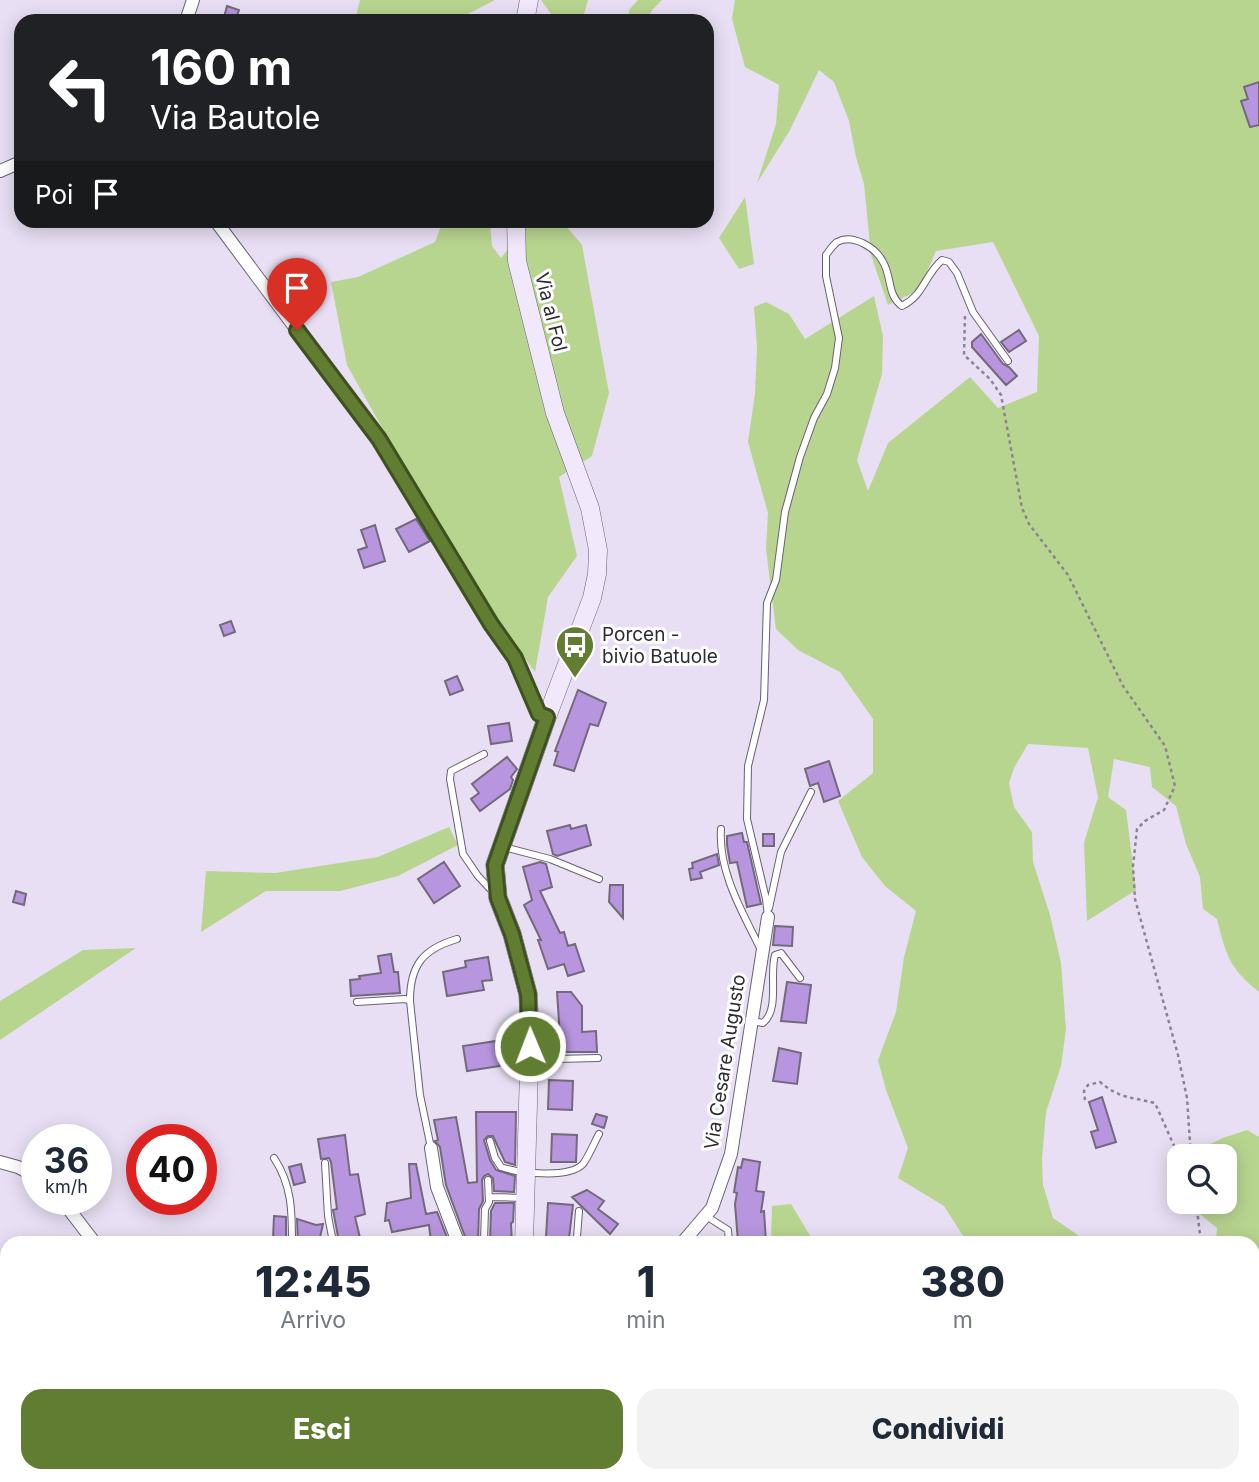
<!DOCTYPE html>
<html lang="it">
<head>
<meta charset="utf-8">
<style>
	body { margin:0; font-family:Inter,sans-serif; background:#f2f2f3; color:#1f2937; height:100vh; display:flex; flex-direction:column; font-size:26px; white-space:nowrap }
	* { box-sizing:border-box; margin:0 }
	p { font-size:23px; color:#747a83 }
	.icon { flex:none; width:38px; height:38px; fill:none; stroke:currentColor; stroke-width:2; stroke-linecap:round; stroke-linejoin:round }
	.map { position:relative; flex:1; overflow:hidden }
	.side { position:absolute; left:0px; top:1236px; width:1260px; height:247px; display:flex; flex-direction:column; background:#fff; border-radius:21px 21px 0 0; box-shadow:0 4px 18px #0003 }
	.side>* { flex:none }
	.hud { position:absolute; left:14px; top:14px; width:700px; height:214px; border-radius:21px; box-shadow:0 4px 18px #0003; background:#202124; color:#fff; overflow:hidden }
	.controls { position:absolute; left:1167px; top:1144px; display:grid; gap:14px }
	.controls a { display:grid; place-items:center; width:70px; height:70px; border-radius:14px; background:#fff; box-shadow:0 4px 18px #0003; font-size:35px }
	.speed { position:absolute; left:21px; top:1124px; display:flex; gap:14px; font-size:35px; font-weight:700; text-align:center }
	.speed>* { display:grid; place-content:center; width:91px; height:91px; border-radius:50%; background:#fff; box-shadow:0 4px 18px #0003; line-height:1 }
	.speed small { font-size:18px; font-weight:400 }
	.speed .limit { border:10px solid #d22; background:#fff; color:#111 }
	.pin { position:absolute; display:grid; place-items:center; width:60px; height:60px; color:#fff; margin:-72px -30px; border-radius:50% 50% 50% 0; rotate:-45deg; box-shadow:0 0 7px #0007 }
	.pin .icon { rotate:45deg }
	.me { position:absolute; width:77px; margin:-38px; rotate:359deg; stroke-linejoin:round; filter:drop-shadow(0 0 5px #0008) }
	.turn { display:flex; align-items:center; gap:24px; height:147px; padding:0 21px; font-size:32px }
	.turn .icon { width:91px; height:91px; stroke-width:2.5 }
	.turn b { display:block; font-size:49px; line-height:60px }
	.then { display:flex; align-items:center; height:66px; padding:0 21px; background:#0003; gap:14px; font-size:26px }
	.eta { display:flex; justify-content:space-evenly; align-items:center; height:119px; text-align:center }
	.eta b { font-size:42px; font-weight:800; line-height:49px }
	.cta { display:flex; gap:14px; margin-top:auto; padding:14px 21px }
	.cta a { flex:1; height:80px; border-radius:21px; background:#607d31; color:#fff; font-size:28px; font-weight:800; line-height:80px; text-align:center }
	.cta a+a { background:#f2f2f3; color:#1f2937 }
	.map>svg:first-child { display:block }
	.green { fill:#b8d590 }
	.building { fill:#b896df; stroke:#726a7c; stroke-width:2 }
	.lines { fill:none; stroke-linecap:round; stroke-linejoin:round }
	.lane-casing { stroke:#686072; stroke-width:8 }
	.street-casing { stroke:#686072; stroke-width:14 }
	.secondary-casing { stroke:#686072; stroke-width:19 }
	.path { stroke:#8a8492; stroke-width:2.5; stroke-dasharray:3.5 3.5; stroke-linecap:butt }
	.lane { stroke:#fff; stroke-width:6 }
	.street { stroke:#fff; stroke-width:12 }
	.secondary { stroke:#f1e8fb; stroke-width:18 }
	.route-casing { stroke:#3e5120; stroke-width:18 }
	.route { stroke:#607d31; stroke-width:12 }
	.labels { text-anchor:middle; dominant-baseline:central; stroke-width:6; stroke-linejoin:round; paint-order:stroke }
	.street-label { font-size:19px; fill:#2f2b33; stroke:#fff }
	.poi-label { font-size:19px; fill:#2f2b33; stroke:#fff; text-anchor:start }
</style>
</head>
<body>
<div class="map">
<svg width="1259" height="1482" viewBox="0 0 1259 1482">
	<rect width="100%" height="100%" fill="#e8dff4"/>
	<path class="green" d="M360 0H495L454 21H355Z
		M541 0H588L582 21H556Z
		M638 0H662L652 10 647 21H629V10Z
		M735 0H1259V992C1229 968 1226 955 1217 919L1203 909 1200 877 1186 844 1176 806 1152 787 1150 767 1114 759 1108 797 1126 810 1136 890 1087 921 1084 843 1098 797 1088 748 1028 744 1014 768 1009 783 1014 807 1032 832 1033 862 1050 915 1061 963 1066 1029 1061 1066 1046 1112 1042 1159 1043 1185 1053 1218 1088 1242H967L944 1206 898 1178 908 1148 886 1090 878 1060 896 1012 904 957 916 911 885 886 862 857 838 801 873 773V719L840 672 798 650 776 629 766 549 768 513 748 442 755 393 757 348 754 307 766 302 789 314 805 339 874 296 883 336 882 374 857 460 868 491 888 443 970 377 998 408 1037 392 1039 336 993 242 936 251 919 290 888 305 871 255 864 184 856 157 849 121 834 82 819 70 790 130 757 183 776 124 779 85 745 67 732 19Z
		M745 197 754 264 739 269 719 238Z
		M443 221H490L492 246 501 258 523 230V221H562L582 245 609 393 592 456 559 477 577 556 548 597 535 672 507 634 394 449 347 365 331 282 358 277 435 242Z
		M449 827 458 845 398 876 340 891H266L201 932 206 871 275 873 378 857Z
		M136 948 0 1040V1001L83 950Z
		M1247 1130 1259 1137V1333L1258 1321 1253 1318V1242H1216L1217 1228 1191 1207 1189 1202H1225V1157H1184L1223 1138Z
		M791 1204 814 1242H771L772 1206Z
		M764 1475H806L805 1482H764Z"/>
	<path class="building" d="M227 6 239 10 235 21H223Z
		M1259 82V125L1250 127 1241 101 1248 99 1244 87Z
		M1019 330 1026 341 1009 352 1001 342Z
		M981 334 1003 364 1009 367 1017 376 1006 385 972 347V342Z
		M416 519 430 541 409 552 396 529Z
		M375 525 385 561 364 568 358 550 367 547 361 530Z
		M231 621 235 632 224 636 220 625Z
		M457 676 463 690 450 695 445 681Z
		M578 690 606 703 598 726 590 724 574 771 554 765 558 752 555 751Z
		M509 723 512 741 491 744 488 726Z
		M507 757 517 769 511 777 513 780 510 789 480 811 471 799 479 793 472 784Z
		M829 761 840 796 824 802 818 783 810 786 805 769Z
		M570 825 571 829 586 825 591 845 557 856 553 854 547 831Z
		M742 833 744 842H747L761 904 747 907 737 862 730 863 727 845V836Z
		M763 834H774V846H763Z
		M717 854 719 865 700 872 702 878 691 880 689 869 693 868 692 863Z
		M444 862 460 886 434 903 418 879Z
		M540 862 546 864 552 887 540 891 560 933 564 932 568 946 575 944 584 971 568 976 564 964 548 969 538 940H541L524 905 532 900 523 867Z
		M610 885H623V918L609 902Z
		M16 891 26 894 24 905 13 902Z
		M775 926 793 927 792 946 773 945Z
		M391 954 394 972H398L400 993 351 996 350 980 360 979 359 976 381 973 378 956Z
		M488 957 492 980 482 981 484 990 447 996 443 972 466 967 465 961Z
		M787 982 811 985 806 1023 781 1021Z
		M557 992H571L582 1006V1032L596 1031 597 1052H561Z
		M496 1041 500 1066 467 1071 463 1046Z
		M779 1048 801 1053 797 1084 773 1081Z
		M549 1080 573 1081 572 1110 548 1109Z
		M1102 1097 1116 1142 1096 1148 1091 1132 1098 1130 1089 1102Z
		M476 1112H516L515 1165 505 1162 493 1136H488L484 1140 490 1160 496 1170 515 1176 514 1192 494 1191 493 1178 488 1174 484 1176 482 1180 483 1201 479 1209 478 1242H467L446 1185 440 1147 435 1141 438 1140 434 1120 456 1117 468 1183 477 1182Z
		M596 1114 607 1117 604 1128 592 1124Z
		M552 1134 577 1135 576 1162H551Z
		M345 1135 350 1175 358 1174 365 1214 355 1217 361 1242H339L334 1215 333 1210 337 1209 331 1162 329 1158 321 1159 318 1139Z
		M743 1159 760 1162 756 1191 764 1192 761 1212 764 1211 766 1242H738L735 1204 737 1193 734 1192 738 1167 741 1168Z
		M301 1164 305 1182 294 1185 289 1167Z
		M409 1164H416L426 1214 437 1212 448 1240 431 1242 429 1225 392 1232 389 1220 385 1221 387 1203 411 1198Z
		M587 1190 604 1201 598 1209 618 1224 610 1234 572 1197Z
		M495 1203H514L513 1222 511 1223 512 1242H490L491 1211Z
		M548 1203 573 1205 569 1238 546 1237Z
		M274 1216 286 1217V1239H273Z
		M297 1219 316 1225 323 1224 319 1242H298Z"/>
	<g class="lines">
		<g class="lane-casing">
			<path id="lane" d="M484 754 451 771 450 779 463 854 478 876 492 891
				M721 829C718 872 743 913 761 950
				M504 847 550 859 599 879
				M769 908 781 852 811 792
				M768 917 766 899 747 819 748 766 764 700 767 603 776 580 785 512 800 457 814 418 827 394 835 368 839 338 826 276V255C829 251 833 245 837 242 853 233 876 248 883 262 892 277 887 295 902 306 924 295 924 276 942 260L949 262 957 273 973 312 1008 361
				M410 1001C410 965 423 949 457 939
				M357 1002 405 999 410 1001 420 1095 431 1148
				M752 1021 763 1023C780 1009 769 975 775 955L781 953 800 978
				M532 1046 555 1045 556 1059 598 1058
				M490 1141 495 1158 501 1167C519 1173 569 1179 583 1164 589 1156 594 1143 599 1134
				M274 1158C292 1185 292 1212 292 1242
				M325 1163 328 1216 333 1242
				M489 1197 523 1198
				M706 1216 728 1230 729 1242
				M484 1242 485 1209 489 1202 488 1180
				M573 1242 577 1237 579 1211
				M301 1475 303 1482
				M566 1479 569 1482
				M246 1482 250 1475
				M465 1482 467 1475
				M485 1482 512 1476"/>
		</g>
		<g class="street-casing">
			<path id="street" d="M186 21 193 0
				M0 171 21 162
				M215 220 378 439 491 624 515 658 539 714 547 717
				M431 1148 437 1187 458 1242
				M0 1162 18 1167 37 1177
				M61 1199 94 1242
				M683 1242 712 1208 731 1154 768 917
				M0 1404 7 1402
				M287 1482 291 1475"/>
		</g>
		<g class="secondary-casing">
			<path id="secondary" d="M525 21 529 0
				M516 220 517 261 555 413 590 508 598 550 597 574 592 598 547 717 495 865 498 898 512 934 528 994 530 1036 524 1242
				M514 1475V1482"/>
		</g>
		<path class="path" d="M965 316 964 355 990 379 1001 395 1022 508 1029 524 1068 575 1123 686 1165 746 1175 786 1164 810 1145 821 1137 829 1133 866 1135 899 1178 1055 1187 1098 1191 1157
			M1085 1100 1084 1091 1088 1085 1100 1082C1120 1099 1132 1097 1155 1103L1175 1148 1184 1157
			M1196 1202 1201 1242
			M1142 1475 1147 1482
			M1219 1475 1222 1482
			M813 1482 815 1475"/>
		<use href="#lane" class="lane"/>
		<use href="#street" class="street"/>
		<use href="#secondary" class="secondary"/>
	</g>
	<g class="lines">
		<g class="route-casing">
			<path id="route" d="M297 330 379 439 491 624 515 658 539 714 547 717 495 865 498 898 512 934 528 994 530 1046"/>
		</g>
		<use href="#route" class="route"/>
	</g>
	<defs>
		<g id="bus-pin" transform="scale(2.0125)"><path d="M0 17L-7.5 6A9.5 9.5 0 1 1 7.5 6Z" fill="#607d31" stroke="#fff"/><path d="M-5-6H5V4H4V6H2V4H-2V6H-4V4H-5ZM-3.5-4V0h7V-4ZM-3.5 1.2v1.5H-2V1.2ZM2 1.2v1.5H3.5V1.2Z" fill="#fff"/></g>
	</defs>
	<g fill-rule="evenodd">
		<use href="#bus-pin" x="575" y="645"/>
	</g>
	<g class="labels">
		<g class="street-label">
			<text transform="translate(551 312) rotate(76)">Via al Fol</text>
			<text transform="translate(725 1062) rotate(-81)">Via Cesare Augusto</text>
		</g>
		<g class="poi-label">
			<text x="602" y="634">Porcen -<tspan x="602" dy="22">bivio Batuole</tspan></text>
		</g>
	</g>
</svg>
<div class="controls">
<a><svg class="icon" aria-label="search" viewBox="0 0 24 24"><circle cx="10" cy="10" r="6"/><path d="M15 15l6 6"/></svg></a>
</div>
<div class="speed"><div>36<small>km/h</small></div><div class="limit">40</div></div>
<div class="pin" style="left:297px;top:330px;background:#d93025"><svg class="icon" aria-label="arrive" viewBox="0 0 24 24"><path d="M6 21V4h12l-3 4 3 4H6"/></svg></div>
<svg class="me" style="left:530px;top:1046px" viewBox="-20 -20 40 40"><circle r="17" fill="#607d31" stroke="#fff" stroke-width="3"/><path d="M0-11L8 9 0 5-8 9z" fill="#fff"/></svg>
<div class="hud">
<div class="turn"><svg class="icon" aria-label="left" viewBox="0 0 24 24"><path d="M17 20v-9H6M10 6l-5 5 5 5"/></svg><div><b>160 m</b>Via Bautole</div></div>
<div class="then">Poi<svg class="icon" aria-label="arrive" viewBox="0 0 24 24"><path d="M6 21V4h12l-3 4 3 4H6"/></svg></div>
</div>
<section class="side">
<div class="eta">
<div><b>12:45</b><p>Arrivo</p></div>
<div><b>1</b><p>min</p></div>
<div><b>380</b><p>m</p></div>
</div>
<div class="cta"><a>Esci</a><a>Condividi</a></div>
</section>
</div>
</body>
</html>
